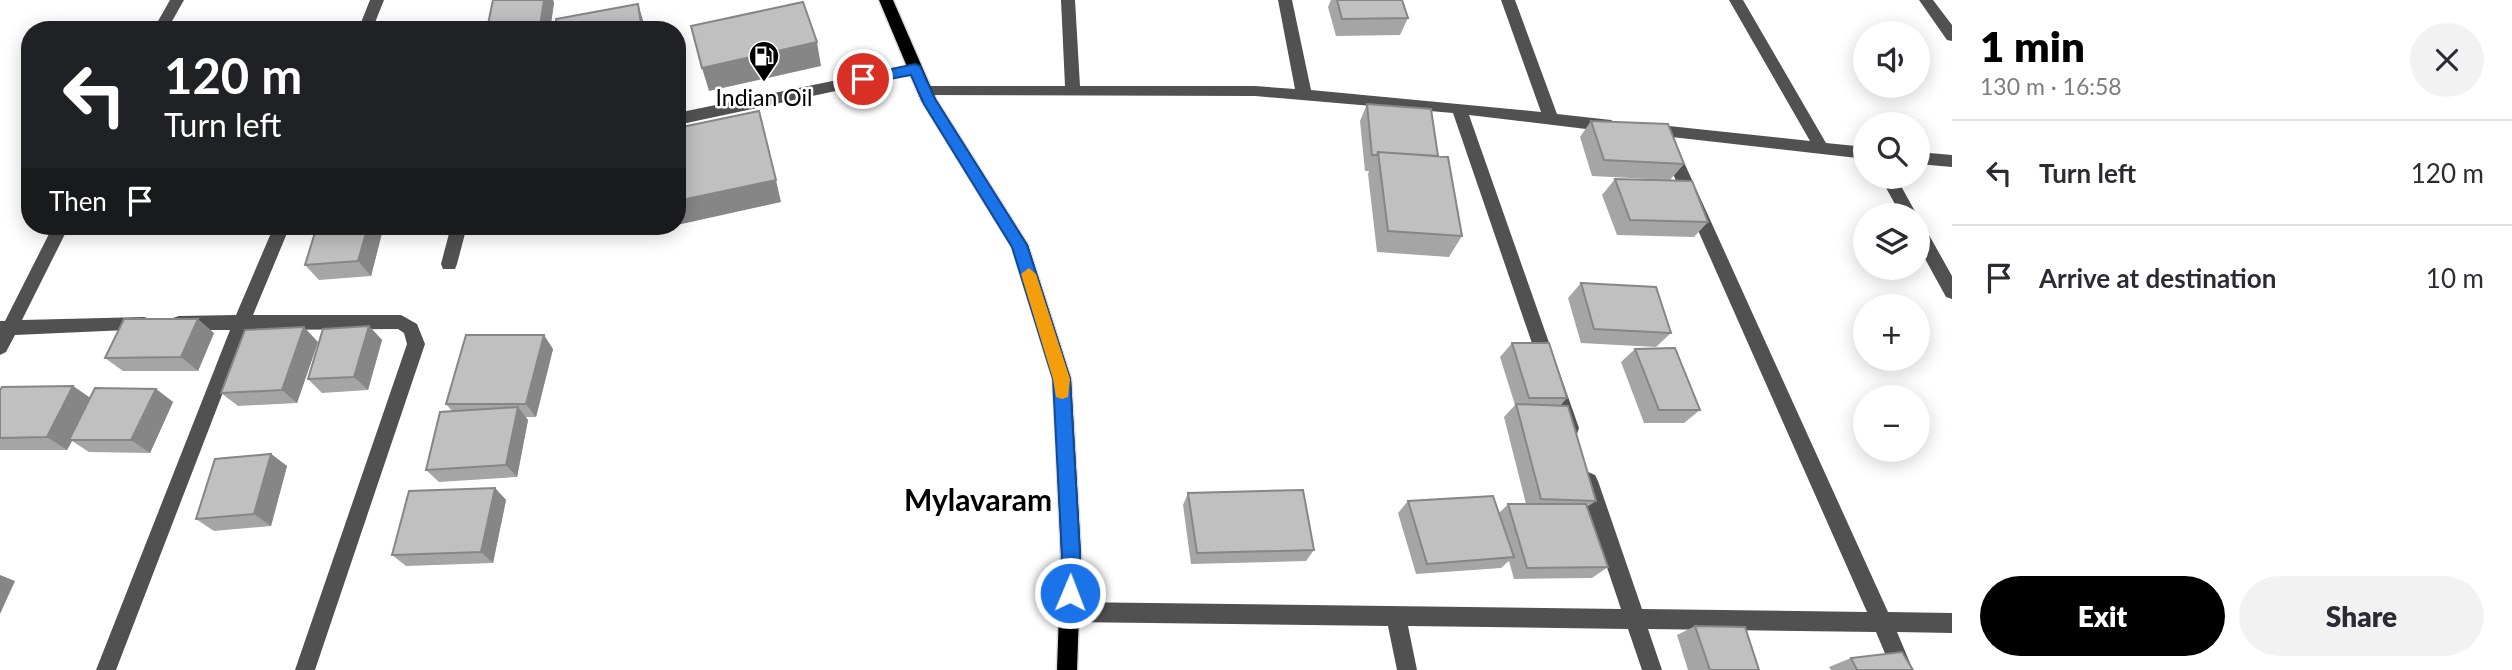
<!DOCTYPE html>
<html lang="en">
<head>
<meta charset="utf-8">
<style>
	body { margin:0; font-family:Lato,sans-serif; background:#f2f2f3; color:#2b2b33; height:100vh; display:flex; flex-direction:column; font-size:26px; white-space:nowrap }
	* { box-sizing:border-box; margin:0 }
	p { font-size:23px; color:#7c7c81 }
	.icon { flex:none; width:38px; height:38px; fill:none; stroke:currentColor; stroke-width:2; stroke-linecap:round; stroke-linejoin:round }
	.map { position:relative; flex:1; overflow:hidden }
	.drawer { display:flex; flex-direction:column; background:#fff; width:560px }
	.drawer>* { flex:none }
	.top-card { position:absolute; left:21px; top:21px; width:665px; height:214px; border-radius:28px; box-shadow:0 4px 18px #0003; background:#202124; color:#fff; overflow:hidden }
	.controls { position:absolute; left:1853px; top:21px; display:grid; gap:14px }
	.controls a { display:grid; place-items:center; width:77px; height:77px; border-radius:50%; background:#fff; box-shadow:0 4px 18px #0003; font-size:35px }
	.pin { position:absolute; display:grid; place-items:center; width:60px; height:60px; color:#fff; margin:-30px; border:4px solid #fff; border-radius:50%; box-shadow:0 2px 7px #0007 }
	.me { position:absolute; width:77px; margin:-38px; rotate:1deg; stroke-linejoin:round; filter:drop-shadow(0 0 5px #0008) }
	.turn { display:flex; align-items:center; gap:24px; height:147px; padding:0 28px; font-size:32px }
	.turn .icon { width:91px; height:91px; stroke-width:2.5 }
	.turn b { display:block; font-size:49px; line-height:60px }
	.then { display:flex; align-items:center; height:66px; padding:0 28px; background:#0003; gap:14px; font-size:26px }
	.round { display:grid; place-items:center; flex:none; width:74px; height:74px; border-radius:37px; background:#f2f2f3 }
	.summary { display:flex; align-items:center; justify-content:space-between; height:119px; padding:0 28px }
	h1 { font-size:42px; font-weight:800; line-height:52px; color:#000 }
	.button { display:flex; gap:14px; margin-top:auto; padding:14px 28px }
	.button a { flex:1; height:80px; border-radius:42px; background:#000; color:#fff; font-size:28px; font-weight:800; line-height:80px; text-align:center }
	.button a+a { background:#f2f2f3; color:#2b2b33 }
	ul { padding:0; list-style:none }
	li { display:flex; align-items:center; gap:21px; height:105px; padding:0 28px; border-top:2px solid #e1e1e2 }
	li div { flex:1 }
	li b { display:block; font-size:26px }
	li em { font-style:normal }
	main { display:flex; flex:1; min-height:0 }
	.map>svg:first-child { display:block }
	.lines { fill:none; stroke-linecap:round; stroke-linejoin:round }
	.major-casing { stroke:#dbdbdb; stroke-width:3 }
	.minor { fill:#515151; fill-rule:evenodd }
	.major { fill:#000; fill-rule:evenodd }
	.wall { fill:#a5a5a5 }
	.shaded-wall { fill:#868686 }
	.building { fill:#c0c0c0; stroke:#868686; stroke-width:2 }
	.route { fill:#1a73e8; stroke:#114b97; stroke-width:2 }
	.slow { fill:#f59e0b }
	.labels { text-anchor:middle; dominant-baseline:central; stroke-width:5; stroke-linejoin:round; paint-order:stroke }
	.poi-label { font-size:23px; fill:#000; stroke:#fff }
	.district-label { font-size:30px; font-weight:bold; fill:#000; stroke:#fff }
</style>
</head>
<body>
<main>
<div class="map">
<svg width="1952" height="670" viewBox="0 0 1952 670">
	<rect width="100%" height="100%" fill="#fff"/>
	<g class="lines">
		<g class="major-casing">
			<path id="major" d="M879 0H893L936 99 1028 245 1071 379 1081 555 1077 670H1057L1061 555 1053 379 1012 247 921 100Z"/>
		</g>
		<path class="minor" d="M170 0H184L167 30H153Z
			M370 0H384L372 30H358Z
			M1061 0H1075L1080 86H1255L1295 89 1278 0H1292L1311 90 1541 112 1501 0H1515L1557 114 1611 120 1619 126 1611 132 1469 115 1579 428 1577 434 1570 436 1563 434 1561 428 1453 113 1255 96 919 95 917 91 919 87 924 86H1065Z
			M1729 0H1743L1826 143 1866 147V159L1645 134 1642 130 1645 126 1650 124 1810 141Z
			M1919 0H1933L1952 25V41L1947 40Z
			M915 64 922 69 920 73 677 125V113Z
			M1670 143 1678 149 1888 612 1952 613V633L1897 632 1913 670H1892L1876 632 1648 629 1662 670H1642L1628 629 1408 626 1417 670H1397L1388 626 1069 622 1062 619 1059 612 1062 605 1069 602 1621 609 1578 481 1581 475 1588 472 1595 475 1598 481 1642 609 1867 612 1662 149Z
			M1918 152 1952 155V167L1918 164Z
			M1880 177H1896L1917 215H1901Z
			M1918 224 1924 226 1952 276V299L1946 297 1918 246Z
			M53 226H69L22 320 144 317 150 319 153 324 150 329 15 335 6 352 0 355V321H5Z
			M274 226H290L253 315H401L417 324 425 344 315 670H295L407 344 404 333 398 329 247 330 116 670H96L230 330H179L173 328 170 323 173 318 179 316 236 315Z
			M451 226H467L457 264 455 269H443L441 264Z"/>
		<use href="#major" class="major"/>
	</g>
	<path class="wall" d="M493 0H553L554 3 550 30H487Z
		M1331 0H1402L1408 18 1400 35 1336 36 1328 7Z
		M1367 104 1438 156 1462 236 1449 257 1377 252 1368 174 1369 171H1365L1360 121Z
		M1591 121 1684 164 1670 180 1592 176 1580 137Z
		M1615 179 1708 222 1694 237 1617 235 1602 195Z
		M317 226H377L382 233 371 276 319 280 305 265Z
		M1581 283 1671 333 1656 347 1581 343 1568 298Z
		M369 326 382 340 368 390 322 393 308 379Z
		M214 333 198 371H123L105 358Z
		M318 342 297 403 238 406 221 393Z
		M1512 343 1567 398 1560 406 1596 501 1587 507 1608 567 1592 578 1514 579 1509 561 1501 568 1416 574 1398 513 1408 501 1499 513 1508 504H1526L1504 417 1515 405 1500 357Z
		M553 349 536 417H525L528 420 517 477 439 482 426 470 452 411 446 404Z
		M1635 349 1700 410 1684 423H1644L1621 362Z
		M73 386 90 398 156 389 173 402 150 453 89 452 72 441 67 450H0V390Z
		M271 454 287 466 271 526 214 531 196 519Z
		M495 488 506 500 493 563 406 566 392 555Z
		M1188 493 1314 550 1306 561 1191 564 1183 505Z
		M1695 626 1759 670H1688L1677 635Z
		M1851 658 1913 670H1831L1829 667Z"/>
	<path class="shaded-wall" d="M544 0H553L554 3 550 30H541L540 26Z
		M638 4 646 30H642Z
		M817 42 821 66 709 91 702 68Z
		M776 180 781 202 677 225V201Z
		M368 226H377L382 233 371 276 358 261Z
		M659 226H672L660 228Z
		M198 319 214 333 198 371 181 357Z
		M369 326 382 340 368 390 354 377Z
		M304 327 318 342 297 403 282 390Z
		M544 335 553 349 536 417 526 404Z
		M73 386 92 399 69 440 72 441 67 450 47 437Z
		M156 389 173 402 150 453 131 440Z
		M518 407 528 420 517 477 506 465Z
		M271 454 287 466 271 526 254 514Z
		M495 488 506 500 493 563 481 552Z
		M0 575 15 581 0 614Z"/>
	<path class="building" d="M493 0H544L540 26 487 29Z
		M1337 0H1402L1408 18 1342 19Z
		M803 2 817 42 702 68 691 26Z
		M638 4 642 30H557L556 19Z
		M1367 104 1431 109 1438 156 1378 152 1377 155H1372Z
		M759 111 776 180 677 201V128Z
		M1591 121 1668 124 1684 164 1604 160Z
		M1378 152 1448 157 1462 236 1388 231Z
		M1615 179 1692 181 1708 222 1630 220Z
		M317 226H368L358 261 305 265Z
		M1581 283 1656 287 1671 333 1594 329Z
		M124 319H198L181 357 105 358Z
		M369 326 354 377 308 379 323 329Z
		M304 327 282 390 221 393 245 330Z
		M466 335H544L526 404H446Z
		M1512 343H1549L1567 398H1529Z
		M1675 348 1700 410H1659L1635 349Z
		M73 386 47 437 0 438V390L2 387Z
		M95 388 156 389 131 440H69Z
		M1516 404 1568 406 1596 501 1541 499Z
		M518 407 506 465 426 470 440 412Z
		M271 454 254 514 196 519 215 459Z
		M495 488 481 552 392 555 409 491Z
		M1303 490 1314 550 1197 553 1188 493Z
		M1493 496 1514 557 1427 564 1408 501Z
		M1508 504H1586L1608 567 1527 568Z
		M1695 626 1745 627 1759 670H1710Z
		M1902 652 1913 670H1857L1851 658Z"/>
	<path class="route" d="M915 64 920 66 935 99 1027 245 1070 379 1080 555 1079 593 1076 599 1070 602 1063 599 1061 593 1062 555 1053 379 1012 247 924 104 911 75 863 84 857 79 863 75Z"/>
	<path class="slow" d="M1029 268 1036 274 1070 379 1068 397 1062 399 1056 397 1053 379 1021 274Z"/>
	<defs>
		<g id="fuel-pin" transform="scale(1.575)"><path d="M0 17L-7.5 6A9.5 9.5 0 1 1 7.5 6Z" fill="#000" stroke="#fff"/><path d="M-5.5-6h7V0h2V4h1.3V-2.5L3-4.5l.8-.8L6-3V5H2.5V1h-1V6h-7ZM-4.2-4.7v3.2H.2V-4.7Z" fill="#fff"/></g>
	</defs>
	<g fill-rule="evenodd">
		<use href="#fuel-pin" x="764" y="56"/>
	</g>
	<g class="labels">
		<g class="poi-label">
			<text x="764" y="97">Indian Oil</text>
		</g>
		<g class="district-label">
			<text x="978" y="499">Mylavaram</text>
		</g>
	</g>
</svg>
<div class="controls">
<a><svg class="icon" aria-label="sound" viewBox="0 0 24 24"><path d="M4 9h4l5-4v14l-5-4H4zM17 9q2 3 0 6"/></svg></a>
<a><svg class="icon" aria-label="search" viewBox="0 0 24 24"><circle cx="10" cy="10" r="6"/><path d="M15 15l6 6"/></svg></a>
<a><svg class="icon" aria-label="layers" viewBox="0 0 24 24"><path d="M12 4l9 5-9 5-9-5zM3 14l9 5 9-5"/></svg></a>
<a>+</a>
<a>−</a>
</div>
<div class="pin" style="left:863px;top:79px;background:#d93025"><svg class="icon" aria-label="arrive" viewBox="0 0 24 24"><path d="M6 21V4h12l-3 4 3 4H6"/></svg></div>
<svg class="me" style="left:1070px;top:593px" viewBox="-20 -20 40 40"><circle r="17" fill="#1a73e8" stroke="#fff" stroke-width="3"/><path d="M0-11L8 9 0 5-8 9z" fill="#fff"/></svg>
<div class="top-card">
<div class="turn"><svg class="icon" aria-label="left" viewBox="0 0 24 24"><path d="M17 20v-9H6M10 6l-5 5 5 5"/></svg><div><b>120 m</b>Turn left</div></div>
<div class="then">Then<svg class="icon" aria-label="arrive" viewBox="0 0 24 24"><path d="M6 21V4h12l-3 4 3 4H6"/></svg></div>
</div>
</div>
<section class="drawer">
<div class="summary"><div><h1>1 min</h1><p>130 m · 16:58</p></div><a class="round"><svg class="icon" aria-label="close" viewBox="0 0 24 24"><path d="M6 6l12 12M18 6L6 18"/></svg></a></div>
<ul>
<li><svg class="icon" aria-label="left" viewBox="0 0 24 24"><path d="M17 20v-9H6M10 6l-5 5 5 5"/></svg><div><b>Turn left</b></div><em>120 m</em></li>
<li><svg class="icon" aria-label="arrive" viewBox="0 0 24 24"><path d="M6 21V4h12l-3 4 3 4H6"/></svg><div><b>Arrive at destination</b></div><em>10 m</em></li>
</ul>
<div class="button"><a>Exit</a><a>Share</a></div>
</section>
</main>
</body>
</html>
